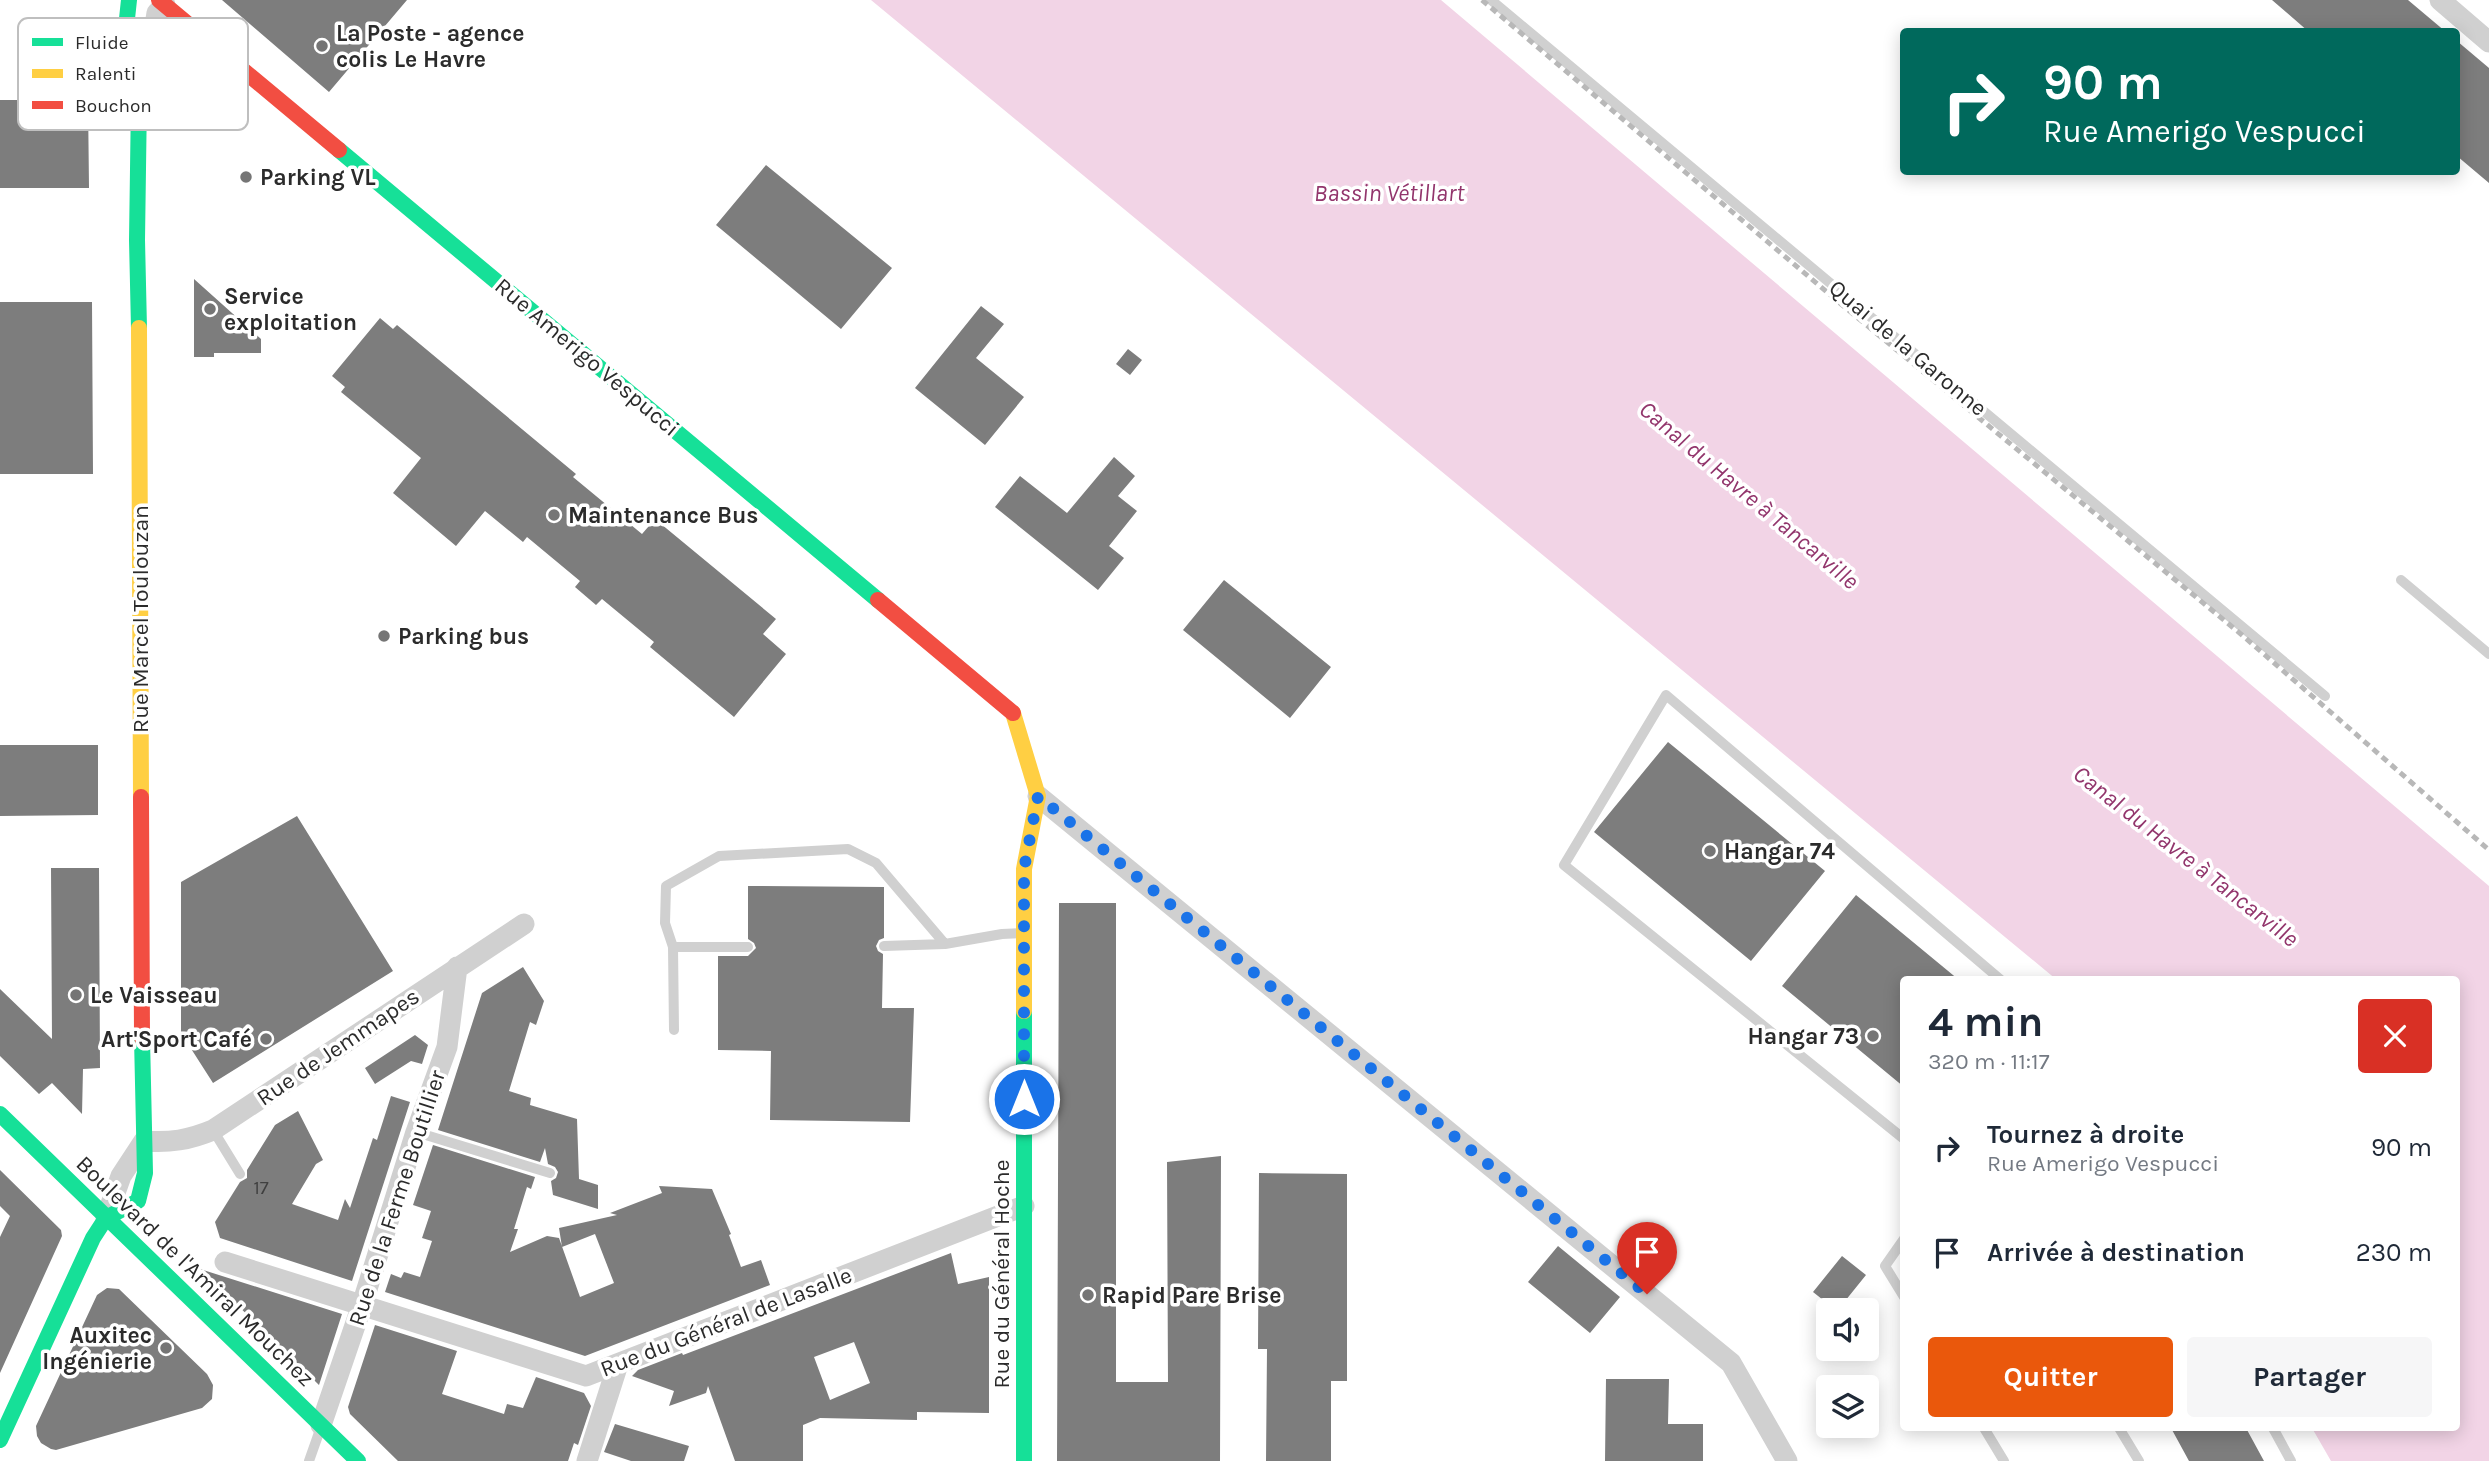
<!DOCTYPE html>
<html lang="fr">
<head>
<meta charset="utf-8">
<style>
	body { margin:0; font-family:Karla,sans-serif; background:#f6f6f7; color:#1f2937; height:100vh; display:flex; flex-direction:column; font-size:26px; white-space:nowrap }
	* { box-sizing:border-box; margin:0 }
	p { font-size:23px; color:#747a83 }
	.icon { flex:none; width:38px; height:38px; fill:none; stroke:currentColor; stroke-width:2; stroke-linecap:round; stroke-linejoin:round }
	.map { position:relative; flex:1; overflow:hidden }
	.side { position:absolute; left:1900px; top:976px; width:560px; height:455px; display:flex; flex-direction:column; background:#fff; border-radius:7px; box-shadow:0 4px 18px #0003 }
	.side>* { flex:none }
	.hud { position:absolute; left:1900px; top:28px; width:560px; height:147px; border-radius:7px; box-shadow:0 4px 18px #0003; background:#00695c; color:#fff; overflow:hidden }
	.buttons { position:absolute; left:1816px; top:1298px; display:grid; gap:14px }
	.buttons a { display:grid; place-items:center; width:63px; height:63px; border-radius:7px; background:#fff; box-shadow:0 4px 18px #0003; font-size:35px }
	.pin { position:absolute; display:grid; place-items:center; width:60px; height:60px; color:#fff; margin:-72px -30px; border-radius:50% 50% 50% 0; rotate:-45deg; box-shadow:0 0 7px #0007 }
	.pin .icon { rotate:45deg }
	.me { position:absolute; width:77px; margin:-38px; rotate:0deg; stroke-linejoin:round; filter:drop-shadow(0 0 5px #0008) }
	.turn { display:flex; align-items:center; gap:24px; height:147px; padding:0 28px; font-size:32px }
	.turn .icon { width:91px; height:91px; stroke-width:2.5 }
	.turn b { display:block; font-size:49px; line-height:60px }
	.round { display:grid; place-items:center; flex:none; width:74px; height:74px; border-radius:7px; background:#f6f6f7 }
	.summary { display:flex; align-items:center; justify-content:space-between; height:119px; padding:0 28px }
	h1 { font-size:42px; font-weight:700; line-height:52px }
	.action { display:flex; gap:14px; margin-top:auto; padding:14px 28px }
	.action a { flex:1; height:80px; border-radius:7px; background:#ea580c; color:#fff; font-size:28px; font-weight:700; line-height:80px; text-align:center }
	.action a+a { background:#f6f6f7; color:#1f2937 }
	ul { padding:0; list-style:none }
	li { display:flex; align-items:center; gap:21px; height:105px; padding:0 28px }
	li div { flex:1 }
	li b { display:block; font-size:26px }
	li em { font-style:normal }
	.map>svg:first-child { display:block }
	.water { fill:#f2d4e6 }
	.building { fill:#7d7d7d; fill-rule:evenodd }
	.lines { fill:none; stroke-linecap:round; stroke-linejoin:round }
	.lane { stroke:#d0d0d0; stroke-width:10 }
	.street { stroke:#d0d0d0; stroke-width:21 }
	.fast { stroke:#16e098; stroke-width:16 }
	.slow { stroke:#ffcf43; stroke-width:16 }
	.jam { stroke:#f24e42; stroke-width:16 }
	.rail { stroke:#b8b8b8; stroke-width:5; stroke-dasharray:7 5; stroke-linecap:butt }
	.route { stroke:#1a73e8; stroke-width:12; stroke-dasharray:0 21.6 }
	.poi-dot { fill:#757575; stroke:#fff; stroke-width:2.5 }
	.labels { text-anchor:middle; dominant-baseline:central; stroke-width:7; stroke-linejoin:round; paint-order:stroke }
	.number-label { font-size:19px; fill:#404040 }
	.poi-label { font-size:23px; font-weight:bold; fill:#2b2b2b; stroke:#fff; text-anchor:start }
	.street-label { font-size:23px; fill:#2b2b2b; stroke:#fff }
	.water-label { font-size:24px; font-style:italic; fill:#92356c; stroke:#fff }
	.key { fill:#fff; stroke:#bfbfbf; stroke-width:2 }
	.key-label { font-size:19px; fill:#2b2b2b }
</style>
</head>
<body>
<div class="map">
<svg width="2489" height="1461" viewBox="0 0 2489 1461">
	<rect width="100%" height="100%" fill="#fff"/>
	<path class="water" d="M871 0H1441L2489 886V1461H2331L2312 1428H2457V980H2057Z"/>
	<path class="building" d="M222 0H407L329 92Z
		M2272 0H2408L2446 32H2309Z
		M2457 41 2489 68V183L2457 156Z
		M0 100H88L89 188H0Z
		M766 165 892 268 841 329 716 225Z
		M194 279 261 339V353H214V357H194Z
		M0 302H92L93 474H0Z
		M981 306 1004 324 976 358 1024 397 985 445 915 388Z
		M380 318 393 329 397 325 576 474 573 477 642 534 655 519 776 619 763 634 786 654 734 717 650 647 654 642 602 599 596 605 575 587 580 581 527 537 523 542 485 511 456 546 393 493 421 458 341 392 345 387 332 376Z
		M1128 349 1142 360 1130 375 1116 364Z
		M1114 457 1135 476 1118 496 1137 511 1109 546 1124 558 1098 590 995 507 1020 476 1067 513Z
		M1224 580 1331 667 1290 718 1183 630Z
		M1668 742 1825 871 1751 961 1594 832Z
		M0 745H98V815L0 816Z
		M297 816 393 971 213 1083 181 1033V882Z
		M51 868H99L100 1068 83 1069 82 1114 52 1083 39 1094 0 1056V989L52 1039Z
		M748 886 884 887V938L879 940 876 946 878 951 883 954 882 1008H914L910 1122 770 1120 771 1051 718 1050V956H748L756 948 754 943 748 939Z
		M1856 895 1959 980H1904V1087L1782 986Z
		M1059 903H1116V1382H1168L1167 1162 1221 1156 1220 1461H1057Z
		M523 967 544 1001 536 1025 530 1022 509 1091 531 1098 530 1105 577 1119 579 1179 598 1185V1209L553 1195 551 1181 556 1178 558 1172 555 1167 548 1164 545 1148 540 1162 438 1130 482 993Z
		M415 1035 428 1045 422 1064 411 1061 375 1084 365 1068Z
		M391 1096 410 1102 352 1281 220 1238 215 1222 240 1182 247 1178V1170L275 1125 298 1111 323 1160 316 1164 292 1204 338 1220 345 1199 350 1208 373 1138 377 1140Z
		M433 1145 535 1177 531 1189 527 1187 514 1229H518L510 1252 547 1236 559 1238 580 1297 614 1283 595 1234 562 1247 559 1228 617 1215 610 1213 662 1193 659 1186 712 1189 731 1234 729 1235 741 1267 761 1260 770 1285 585 1356 385 1292 391 1274 401 1278 404 1272 420 1277 432 1241 422 1238 431 1211 413 1205Z
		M0 1170 61 1230 62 1236 0 1373V1237L10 1216 0 1206Z
		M1259 1173 1347 1174V1381H1331V1461H1266L1267 1349H1258Z
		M1558 1246 1620 1297 1590 1333 1528 1282Z
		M951 1253 958 1284 989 1277V1413L917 1412V1420L820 1418 803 1425V1461H735L708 1386 706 1393 669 1406 674 1391 632 1376 638 1370 682 1353 683 1355ZM854 1342 870 1383 830 1400 814 1357Z
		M1842 1256 1866 1275 1837 1311 1813 1292Z
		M200 1269 342 1314 319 1385 267 1334Z
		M107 1288 119 1289 207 1374 213 1385 212 1399 202 1408 56 1450 51 1449 41 1443 37 1436 36 1426 97 1295Z
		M375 1325 457 1351 442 1394 504 1414 507 1404 523 1408 536 1377 584 1393 591 1406 578 1445 574 1443 568 1461H398L350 1414 348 1407Z
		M1606 1379H1669L1668 1424H1703V1461H1605Z
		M615 1424 689 1446 684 1461H631L604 1452Z
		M2171 1428H2246L2264 1461H2189Z"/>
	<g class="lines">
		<path class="lane" d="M1491 0 2325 696
			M2401 580 2489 654
			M884 946 945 944
			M673 947H748
			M674 1030 673 947 665 923 666 886 719 856 848 849 876 863 945 944 1002 934 1022 933
			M213 1130 240 1174
			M416 1132 550 1173
			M1904 1139 1564 865 1666 695 2001 980
			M1904 1239 1885 1266 1904 1297
			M1984 1428 2004 1461
			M2119 1428 2139 1461
			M2273 1428 2291 1461
			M309 1461 321 1427"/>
		<path class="street" d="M2440 0 2489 42
			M139 98 149 63 157 13 165 5
			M1038 796 1731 1363 1787 1461
			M106 1218 121 1176 144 1141C170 1143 189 1140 213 1130L524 924
			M225 1262 586 1376 1024 1206
			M321 1425 362 1305 416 1132 447 1047 457 967
			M587 1461 618 1364"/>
		<path class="fast" d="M129 0 126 28 129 66 139 98 137 240 139 328
			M339 150 878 600
			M1024 1011V1461
			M0 1114 358 1461
			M0 1440 93 1238 106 1218 138 1201 145 1173 142 1038"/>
		<path class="slow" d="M139 328 141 797
			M1013 713 1038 796 1024 869V1011"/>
		<path class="jam" d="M159 0 339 150
			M878 600 1013 713
			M141 797 142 1038"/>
		<path class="rail" d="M1482 0 1841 304 2242 635 2489 850"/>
	</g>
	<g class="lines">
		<path class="route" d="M1024 1099V869L1038 796 1647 1294"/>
	</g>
	<g class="poi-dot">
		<circle cx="322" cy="46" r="7"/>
		<circle cx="246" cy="177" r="7"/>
		<circle cx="210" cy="309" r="7"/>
		<circle cx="554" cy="515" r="7"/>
		<circle cx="384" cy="636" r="7"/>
		<circle cx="1710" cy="851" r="7"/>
		<circle cx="76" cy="995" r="7"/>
		<circle cx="1873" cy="1036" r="7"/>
		<circle cx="266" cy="1039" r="7"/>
		<circle cx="1088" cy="1295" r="7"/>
		<circle cx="166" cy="1348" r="7"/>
	</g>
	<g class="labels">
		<g class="number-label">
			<text x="261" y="1188">17</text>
		</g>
		<g class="poi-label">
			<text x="336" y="33">La Poste - agence<tspan x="336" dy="26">colis Le Havre</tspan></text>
			<text x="260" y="177">Parking VL</text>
			<text x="224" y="296">Service<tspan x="224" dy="26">exploitation</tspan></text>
			<text x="568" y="515">Maintenance Bus</text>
			<text x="398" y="636">Parking bus</text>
			<text x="1724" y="851">Hangar 74</text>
			<text x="90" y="995">Le Vaisseau</text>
			<text x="1859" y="1036" text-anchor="end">Hangar 73</text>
			<text x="252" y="1039" text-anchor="end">Art'Sport Café</text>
			<text x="1102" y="1295">Rapid Pare Brise</text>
			<text x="152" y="1335" text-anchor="end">Auxitec<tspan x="152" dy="26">Ingénierie</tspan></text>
		</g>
		<g class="street-label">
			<text transform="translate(1908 348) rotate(40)">Quai de la Garonne</text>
			<text transform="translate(587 357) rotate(40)">Rue Amerigo Vespucci</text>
			<text transform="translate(140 619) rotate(-90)">Rue Marcel Toulouzan</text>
			<text transform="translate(338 1047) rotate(-34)">Rue de Jemmapes</text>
			<text transform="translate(397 1198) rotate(-72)">Rue de la Ferme Boutillier</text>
			<text transform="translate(195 1271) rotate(44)">Boulevard de l'Amiral Mouchez</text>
			<text transform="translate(1001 1274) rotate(-90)">Rue du Général Hoche</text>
			<text transform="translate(726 1322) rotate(-21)">Rue du Général de Lasalle</text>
		</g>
		<g class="water-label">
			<text x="1389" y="193">Bassin Vétillart</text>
			<text transform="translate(1749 495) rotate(40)">Canal du Havre à Tancarville</text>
			<text transform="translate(2186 856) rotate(38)">Canal du Havre à Tancarville</text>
		</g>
	</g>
	<rect x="18" y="18" width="230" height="112" rx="10" class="key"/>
	<rect x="32" y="38" width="31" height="8" fill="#16e098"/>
	<rect x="32" y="69" width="31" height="9" fill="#ffcf43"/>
	<rect x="32" y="101" width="31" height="8" fill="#f24e42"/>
	<g class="key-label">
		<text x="75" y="49">Fluide</text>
		<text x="75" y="80">Ralenti</text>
		<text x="75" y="112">Bouchon</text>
	</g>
</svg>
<div class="buttons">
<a><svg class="icon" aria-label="sound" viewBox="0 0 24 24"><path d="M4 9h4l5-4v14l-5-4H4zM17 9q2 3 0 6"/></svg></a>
<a><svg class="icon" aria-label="layers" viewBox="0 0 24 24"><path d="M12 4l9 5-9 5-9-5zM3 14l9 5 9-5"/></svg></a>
</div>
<div class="pin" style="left:1647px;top:1294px;background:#d93025"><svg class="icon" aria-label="arrive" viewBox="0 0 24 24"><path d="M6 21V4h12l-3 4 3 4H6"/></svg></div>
<svg class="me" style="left:1024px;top:1099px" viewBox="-20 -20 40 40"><circle r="17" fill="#1a73e8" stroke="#fff" stroke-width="3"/><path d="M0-11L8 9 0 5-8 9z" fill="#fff"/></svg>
<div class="hud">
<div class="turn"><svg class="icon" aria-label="right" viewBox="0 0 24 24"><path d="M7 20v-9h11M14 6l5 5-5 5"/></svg><div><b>90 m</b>Rue Amerigo Vespucci</div></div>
</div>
<section class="side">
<div class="summary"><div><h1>4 min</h1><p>320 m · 11:17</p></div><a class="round" style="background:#d93025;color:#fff"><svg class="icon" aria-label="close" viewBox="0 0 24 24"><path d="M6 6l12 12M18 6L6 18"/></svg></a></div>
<ul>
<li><svg class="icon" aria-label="right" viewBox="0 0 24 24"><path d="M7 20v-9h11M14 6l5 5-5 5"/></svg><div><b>Tournez à droite</b><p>Rue Amerigo Vespucci</p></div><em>90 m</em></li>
<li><svg class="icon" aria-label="arrive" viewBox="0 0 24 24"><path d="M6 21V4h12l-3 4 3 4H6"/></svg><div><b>Arrivée à destination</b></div><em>230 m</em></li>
</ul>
<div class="action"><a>Quitter</a><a>Partager</a></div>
</section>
</div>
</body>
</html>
